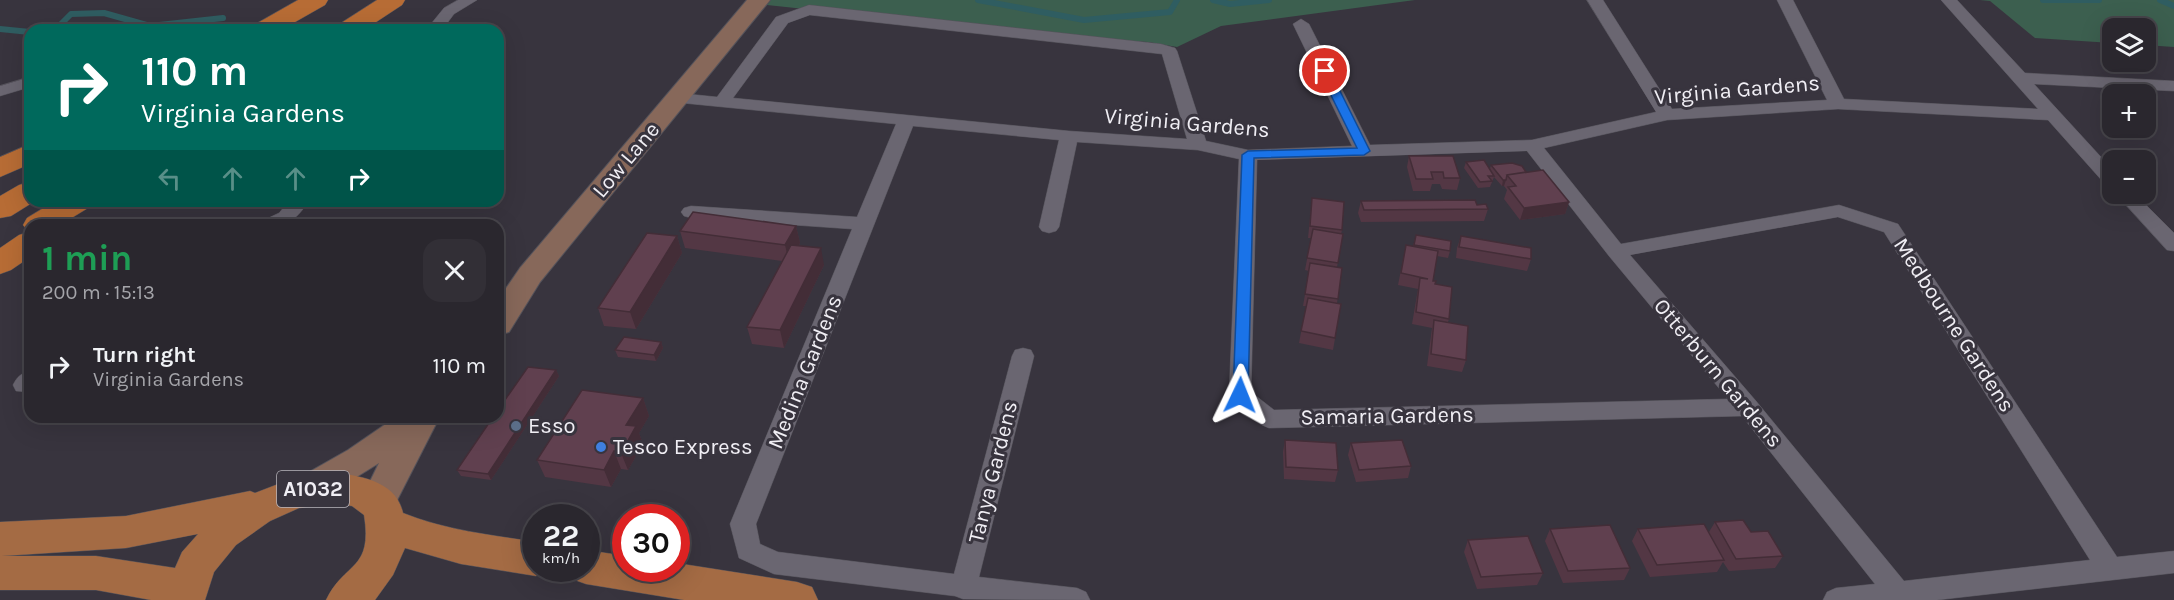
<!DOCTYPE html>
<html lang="en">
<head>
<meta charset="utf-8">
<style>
	body { margin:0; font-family:Karla,sans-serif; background:#322f36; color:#f1f3f6; height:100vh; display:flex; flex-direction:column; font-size:22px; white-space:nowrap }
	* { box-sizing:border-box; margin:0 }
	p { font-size:20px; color:#a5a5aa }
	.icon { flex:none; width:33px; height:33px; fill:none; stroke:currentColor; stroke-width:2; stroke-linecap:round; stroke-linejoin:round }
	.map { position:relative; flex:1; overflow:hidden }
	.sheet { position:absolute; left:24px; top:219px; width:480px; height:204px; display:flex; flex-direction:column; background:#2a272e; border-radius:18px; box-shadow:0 6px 24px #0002,0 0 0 2px #46444a }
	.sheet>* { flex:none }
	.guide { position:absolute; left:24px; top:24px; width:480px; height:183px; border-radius:18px; box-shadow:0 6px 24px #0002,0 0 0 2px #46444a; background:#00695c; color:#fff; overflow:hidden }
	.tools { position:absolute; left:2102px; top:18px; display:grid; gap:12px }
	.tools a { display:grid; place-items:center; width:54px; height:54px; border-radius:12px; background:#2a272e; box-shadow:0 6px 24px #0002,0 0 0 2px #46444a; font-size:30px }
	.speed { position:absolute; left:522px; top:504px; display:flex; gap:12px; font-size:30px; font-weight:700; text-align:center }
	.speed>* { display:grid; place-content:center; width:78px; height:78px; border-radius:50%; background:#2a272e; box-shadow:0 6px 24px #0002,0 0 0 2px #46444a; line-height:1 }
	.speed small { font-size:15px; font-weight:400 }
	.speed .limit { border:9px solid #d22; background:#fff; color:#111 }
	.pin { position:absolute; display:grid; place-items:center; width:51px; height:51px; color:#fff; margin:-26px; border:3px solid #fff; border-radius:50%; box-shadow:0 2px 6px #0007 }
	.me { position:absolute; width:66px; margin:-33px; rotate:2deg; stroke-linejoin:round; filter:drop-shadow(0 0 4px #0008) }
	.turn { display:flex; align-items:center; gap:21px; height:126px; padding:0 18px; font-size:27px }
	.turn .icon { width:78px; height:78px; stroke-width:2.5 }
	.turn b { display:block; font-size:42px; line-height:51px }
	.lanes { display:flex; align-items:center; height:57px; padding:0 18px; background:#0003; justify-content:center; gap:30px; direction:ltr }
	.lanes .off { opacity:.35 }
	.round { display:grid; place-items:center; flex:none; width:63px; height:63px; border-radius:18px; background:#322f36 }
	.summary { display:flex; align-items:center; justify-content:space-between; height:102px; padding:0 18px }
	h1 { font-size:36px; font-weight:700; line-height:45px; color:#1e9e55 }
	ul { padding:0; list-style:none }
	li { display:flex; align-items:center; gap:18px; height:90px; padding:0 18px }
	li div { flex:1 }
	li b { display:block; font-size:22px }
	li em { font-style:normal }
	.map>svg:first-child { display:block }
	.green { fill:#3c5f4f }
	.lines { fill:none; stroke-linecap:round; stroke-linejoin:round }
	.stream { stroke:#2f5d61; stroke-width:6 }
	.minor-casing { stroke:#55535b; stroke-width:1 }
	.secondary-casing { stroke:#55535b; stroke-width:2 }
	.primary-casing { stroke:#55535b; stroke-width:1 }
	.trunk-casing { stroke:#55535b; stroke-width:1 }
	.minor { fill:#6a6671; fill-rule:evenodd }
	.secondary { fill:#87685a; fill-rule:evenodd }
	.primary { fill:#a46b44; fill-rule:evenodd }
	.trunk { fill:#b76c35; fill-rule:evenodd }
	.wall { fill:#533744 }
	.shaded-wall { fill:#432d37 }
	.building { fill:#60404f; stroke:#432d37; stroke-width:1.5 }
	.route { fill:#1a73e8; stroke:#114b97; stroke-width:1.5 }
	.service-dot { fill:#5c6f8a; stroke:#38343e; stroke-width:2 }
	.shop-dot { fill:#3f7fe0; stroke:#38343e; stroke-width:2 }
	.labels { text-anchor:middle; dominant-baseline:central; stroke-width:6; stroke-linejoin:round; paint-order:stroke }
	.shield { fill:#38343e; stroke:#b9b6bd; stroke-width:1.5 }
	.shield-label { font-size:21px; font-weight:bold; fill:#f0eef4 }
	.street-label { font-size:22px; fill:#f0eef4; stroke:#38343e }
	.poi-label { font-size:22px; fill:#f0eef4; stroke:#38343e; text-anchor:start }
</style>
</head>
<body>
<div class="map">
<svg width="2174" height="600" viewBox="0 0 2174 600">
	<rect width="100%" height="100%" fill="#38343e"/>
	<path class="green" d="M771 0H1415L1221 26 1177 47 1148 42 1078 38 767 5Z
		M1980 0H2174V47L2145 45V28H2112V43L2035 38 1990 1Z"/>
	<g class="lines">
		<path class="stream" d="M978 0 1084 20 1170 12 1177 0
			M1213 0 1230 4 1269 0
			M2043 0H2099
			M2160 0 2174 6
			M0 29 30 32
			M55 30 71 14 104 13 150 26 223 18"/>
		<g class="minor-casing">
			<path id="minor" d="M458 0H477L454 14 442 30H426L444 8Z
				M1587 0H1603L1672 109 1827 100 1777 0H1793L1844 99 2038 109 1941 0H1957L2025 73 2174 81V91L2034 84 2112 169V186L2105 184 2048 120 1838 109 1667 120 1544 148 1621 244 1839 205 1898 224 2117 557 2174 551V573L1937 600H1823L1827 592 1836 588 1875 584 1742 416 1269 428C1255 423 1236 408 1229 395L1239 159 1198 150 1077 142 1059 227 1056 231 1049 233 1042 231 1039 227 1059 140 913 126 756 524 760 544 778 552 954 574 1012 356 1015 350 1023 348 1031 350 1034 356 979 577 1077 588 1086 592 1090 600 963 599 955 596 774 574 739 558 730 524 852 229 691 218 684 216 681 212 684 208 691 206 857 217 896 124 672 102 669 98 672 94 678 93 717 97 776 17 809 5 1161 44 1175 48 1177 51 1206 141 1248 150 1352 146 1293 24 1301 19 1309 24 1370 145 1532 140 1656 112ZM810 15 1162 54 1187 139 1069 131 733 98 788 23ZM1527 151 1609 256 1728 399 1274 410 1251 392 1257 160ZM1838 217 1884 232 2090 560 1904 581 1756 401 1630 255Z
				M30 77V87L0 96V86Z
				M2116 194H2135L2174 233V251L2167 250Z
				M289 201H309C292 225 287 225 259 225L262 221 279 213Z
				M30 371V392L16 391 13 385C17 377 21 373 30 371Z"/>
		</g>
		<g class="secondary-casing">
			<path id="secondary" d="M747 0H770L540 282 509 332 498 335V300L520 268Z
				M396 417H438V420L391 512 378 516 365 512 360 502 379 463 321 499 309 503 297 499 291 489 297 479 348 450Z"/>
		</g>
		<g class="primary-casing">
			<path id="primary" d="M331 472C359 476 396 480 403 513 445 530 491 535 536 542V568H552L536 576 461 564 405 548 393 575 375 600H326C345 561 373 571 364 515L352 506 331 503 299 508 270 521 236 545 214 572 205 600H151L96 590H0V522L126 516 250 491 255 493 294 478ZM198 534 182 552 175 568 96 556H2L126 548Z
				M586 550 626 556V568H676V563L797 582 812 587 818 600H684L586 584 572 579 566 568H586Z"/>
		</g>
		<g class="trunk-casing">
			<path id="trunk" d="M298 0H328L325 5 281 30H251L254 25Z
				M377 0H405L402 5 364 30H335L338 25Z
				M30 144V164L0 177V157Z
				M30 182V201H35L11 216 0 218V196L19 185Z
				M55 201H92L88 208 60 225H30V257L11 270 0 274V248L19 235 29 232 23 225 27 218Z"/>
		</g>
		<use href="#minor" class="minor"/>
		<use href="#secondary" class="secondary"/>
		<use href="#primary" class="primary"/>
		<use href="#trunk" class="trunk"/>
	</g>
	<path class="wall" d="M1409 156 1460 178 1457 190 1442 189 1440 184H1432L1430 191H1413L1407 167Z
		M1466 162 1490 169 1491 165 1526 172 1569 202 1565 214 1520 220 1504 199 1507 190 1504 186H1502L1494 177 1490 187 1478 188 1464 168Z
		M1312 198 1342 230 1341 234H1343L1337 267 1342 268 1337 303 1341 304 1333 350 1299 343 1306 306H1303L1309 271 1305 270 1311 238H1308Z
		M1361 201 1477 205 1488 209 1484 221 1361 222 1358 213Z
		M796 226 800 243 799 245 824 265 784 348 752 344 747 327 782 261 685 248 680 231Z
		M1416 235 1450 251 1448 258 1437 256 1433 281 1449 319 1448 322 1466 360 1462 372 1427 366 1432 328 1412 324 1418 289 1398 285 1406 245 1413 246Z
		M677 236 682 253 636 329 604 326 598 308Z
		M1461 236 1531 259 1527 271 1456 258 1457 248Z
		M661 342 663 348 656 361 618 357 615 350Z
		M556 370 559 376 491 480 461 476 457 470Z
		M643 398 649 416 639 433 643 444 628 470 621 469 611 487 545 477 537 460Z
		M1285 440 1338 470 1335 482 1284 479 1283 452Z
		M1351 443 1411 466 1408 478 1356 482 1348 455Z
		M1715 522 1751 532 1783 556 1775 568 1729 571 1723 562 1717 572 1650 577 1632 541 1638 529 1709 532Z
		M1550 529 1630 568 1624 580 1563 583 1545 541Z
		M1468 540 1543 573 1537 585 1477 589 1464 552Z"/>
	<path class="shaded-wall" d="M1503 180H1506L1504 186H1502Z
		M1569 202 1565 214 1520 220 1524 208Z
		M796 226 800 243 789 262 785 245Z
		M677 236 682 253 636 329 630 312Z
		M821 248 824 265 784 348 780 330Z
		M661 342 663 348 656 361 654 355Z
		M556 370 559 376 491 480 488 474Z
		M643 398 649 416 639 433 643 444 628 470 621 453 626 425Z
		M614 451 621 469 611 487 604 470Z"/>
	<path class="building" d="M1409 156H1453L1460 178H1444L1443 172H1431L1433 179H1416Z
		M1484 160 1494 176H1488L1492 181 1480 182 1466 162Z
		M1512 163 1522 166 1526 172 1507 175 1506 180H1503L1491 165Z
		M1543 170 1569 202 1524 208 1508 187 1516 186 1507 175Z
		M1312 198 1344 202 1342 230 1310 226Z
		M1475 200 1477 205 1486 204 1488 209 1364 210 1361 201Z
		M693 212 796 226 785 245 680 231Z
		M1313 229 1343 234 1338 263 1307 258Z
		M647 233 677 236 630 312 598 308Z
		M1416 235 1451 241 1450 251 1414 245Z
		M1461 236 1531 248V259L1459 247Z
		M791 245 821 248 780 330 747 327Z
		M1406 245 1438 251 1433 281H1436L1435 284 1452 287 1449 319 1416 312 1420 278 1428 279 1401 273Z
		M1310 263 1342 268 1338 299 1305 294Z
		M1308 298 1341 304 1335 338 1301 331Z
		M1434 320 1468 326 1466 360 1431 354Z
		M624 337 661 342 654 355 615 350Z
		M528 367 556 370 488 474 457 470 493 417H498V410Z
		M582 390 643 398 626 425 636 426 621 453 614 451 604 470 537 460Z
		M1285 440 1336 443 1338 470 1286 467Z
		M1402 440 1411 466 1359 470 1351 443Z
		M1743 520 1751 532 1768 531 1783 556 1736 559 1715 522Z
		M1704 524 1724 560 1657 565 1638 529Z
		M1610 525 1630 568 1568 571 1550 529Z
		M1528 536 1543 573 1481 577 1468 540Z"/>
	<path class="route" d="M1325 68 1330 71 1370 151 1364 155 1254 158 1248 395 1246 399H1235L1233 395 1242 155 1248 151 1357 148 1319 71Z"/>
	<circle class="service-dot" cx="516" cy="426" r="6"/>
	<circle class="shop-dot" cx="601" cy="447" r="6"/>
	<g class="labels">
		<rect class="shield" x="277" y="471" width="72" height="36" rx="4.5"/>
		<g class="shield-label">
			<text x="313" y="489">A1032</text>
		</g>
		<g class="street-label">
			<text transform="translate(1737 90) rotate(-5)">Virginia Gardens</text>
			<text transform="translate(1187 123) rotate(5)">Virginia Gardens</text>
			<text transform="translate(626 160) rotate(-50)">Low Lane</text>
			<text transform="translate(1954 325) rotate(57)">Medbourne Gardens</text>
			<text transform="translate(805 372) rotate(-68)">Medina Gardens</text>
			<text transform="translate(1718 373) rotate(50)">Otterburn Gardens</text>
			<text transform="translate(1387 416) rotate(-1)">Samaria Gardens</text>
			<text transform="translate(993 472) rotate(-76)">Tanya Gardens</text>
		</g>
		<g class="poi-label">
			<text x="528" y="426">Esso</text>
			<text x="613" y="447">Tesco Express</text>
		</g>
	</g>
</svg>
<div class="tools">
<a><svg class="icon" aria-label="layers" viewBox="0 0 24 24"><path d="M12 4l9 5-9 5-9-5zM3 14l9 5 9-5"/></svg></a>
<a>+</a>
<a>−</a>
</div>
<div class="speed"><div>22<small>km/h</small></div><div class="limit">30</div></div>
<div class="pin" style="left:1325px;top:71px;background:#d93025"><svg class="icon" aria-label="arrive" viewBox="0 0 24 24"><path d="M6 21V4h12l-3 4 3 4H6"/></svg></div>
<svg class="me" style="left:1240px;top:395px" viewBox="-20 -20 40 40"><path d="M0-17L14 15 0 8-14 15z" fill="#1a73e8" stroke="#fff" stroke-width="4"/></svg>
<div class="guide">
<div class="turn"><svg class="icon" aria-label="right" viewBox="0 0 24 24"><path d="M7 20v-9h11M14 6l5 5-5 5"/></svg><div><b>110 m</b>Virginia Gardens</div></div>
<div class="lanes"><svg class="icon off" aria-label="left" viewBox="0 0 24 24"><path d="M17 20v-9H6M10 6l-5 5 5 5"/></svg><svg class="icon off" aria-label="ahead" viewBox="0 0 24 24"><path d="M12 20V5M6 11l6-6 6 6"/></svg><svg class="icon off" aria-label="ahead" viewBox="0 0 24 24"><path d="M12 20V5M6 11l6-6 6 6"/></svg><svg class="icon" aria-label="right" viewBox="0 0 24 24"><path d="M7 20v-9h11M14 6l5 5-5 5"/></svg></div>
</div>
<section class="sheet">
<div class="summary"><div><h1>1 min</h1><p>200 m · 15:13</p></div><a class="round"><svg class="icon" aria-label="close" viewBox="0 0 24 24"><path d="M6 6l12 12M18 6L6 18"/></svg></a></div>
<ul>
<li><svg class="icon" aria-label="right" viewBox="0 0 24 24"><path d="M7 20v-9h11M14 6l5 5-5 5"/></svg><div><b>Turn right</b><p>Virginia Gardens</p></div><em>110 m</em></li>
</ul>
</section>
</div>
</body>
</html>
